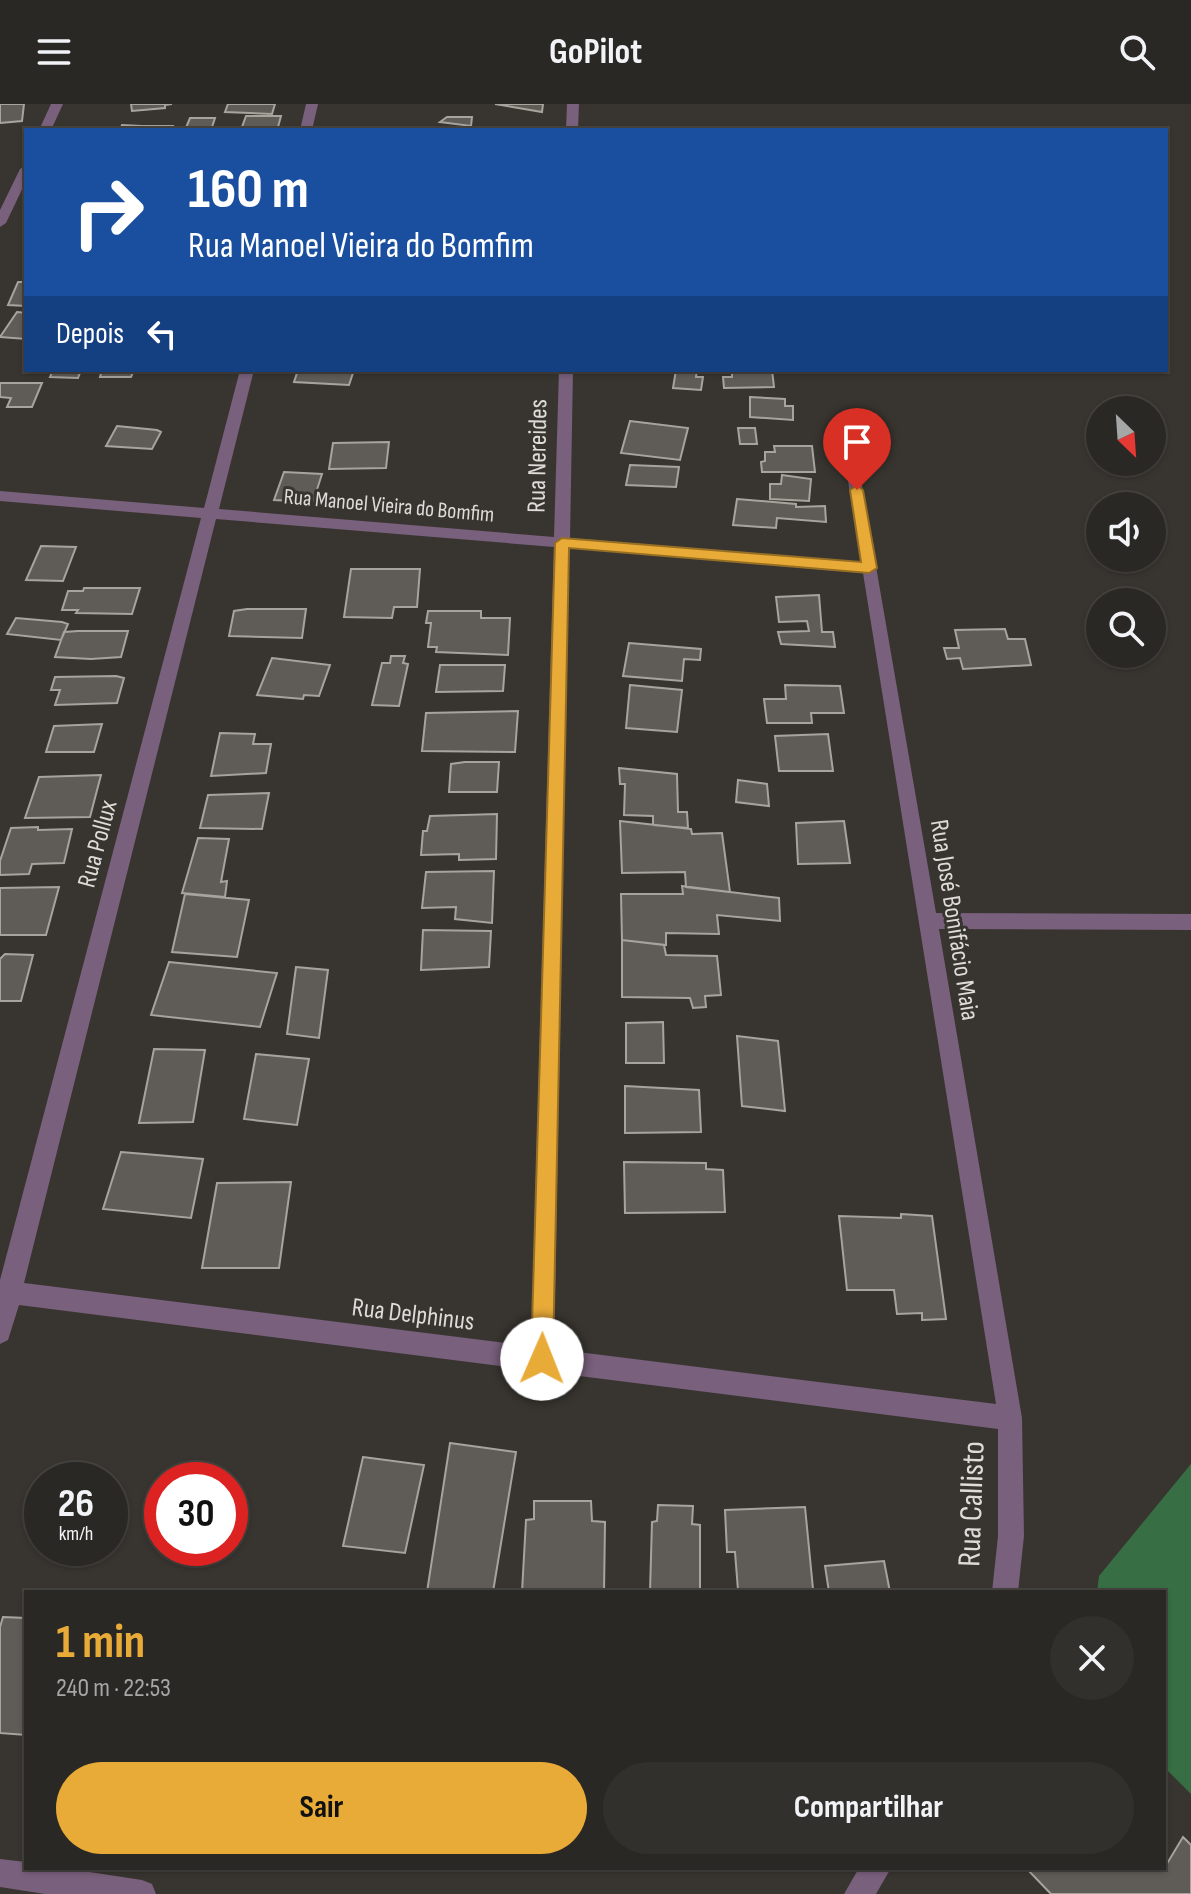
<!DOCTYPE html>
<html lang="pt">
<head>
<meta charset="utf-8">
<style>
	body { margin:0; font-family:"Sofia Sans Condensed",sans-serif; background:#32302c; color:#f1f3f6; height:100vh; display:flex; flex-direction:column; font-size:30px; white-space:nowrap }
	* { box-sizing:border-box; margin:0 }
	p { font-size:26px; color:#a5a6a6 }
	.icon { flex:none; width:44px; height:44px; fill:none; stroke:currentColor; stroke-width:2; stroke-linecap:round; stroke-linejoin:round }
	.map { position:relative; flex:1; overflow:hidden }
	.details { position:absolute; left:24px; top:1486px; width:1142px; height:280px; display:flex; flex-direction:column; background:#2a2824; border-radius:0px; box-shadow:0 2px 6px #0004,0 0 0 2px #464441 }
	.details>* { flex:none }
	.top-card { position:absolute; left:24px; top:24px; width:1144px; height:244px; border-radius:0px; box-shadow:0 2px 6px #0004,0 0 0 2px #464441; background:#1a4fa0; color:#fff; overflow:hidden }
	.needle { width:52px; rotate:155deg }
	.controls { position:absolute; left:1086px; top:292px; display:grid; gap:16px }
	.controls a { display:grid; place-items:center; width:80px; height:80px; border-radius:50%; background:#2a2824; box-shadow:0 2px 6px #0004,0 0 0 2px #464441; font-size:40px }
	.speed { position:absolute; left:24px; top:1358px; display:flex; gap:16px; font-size:40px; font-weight:700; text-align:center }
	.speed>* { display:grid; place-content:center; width:104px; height:104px; border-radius:50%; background:#2a2824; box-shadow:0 2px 6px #0004,0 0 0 2px #464441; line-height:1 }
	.speed small { font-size:20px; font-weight:400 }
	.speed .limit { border:12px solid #d22; background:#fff; color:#111 }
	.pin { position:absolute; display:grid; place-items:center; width:68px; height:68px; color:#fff; margin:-82px -34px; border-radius:50% 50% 50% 0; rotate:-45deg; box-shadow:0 0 8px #0007 }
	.pin .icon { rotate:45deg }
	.me { position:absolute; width:88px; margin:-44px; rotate:1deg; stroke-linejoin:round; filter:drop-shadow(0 0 6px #0008) }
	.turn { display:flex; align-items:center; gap:28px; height:168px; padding:0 32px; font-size:36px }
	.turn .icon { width:104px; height:104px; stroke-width:2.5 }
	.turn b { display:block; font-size:56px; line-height:68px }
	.then { display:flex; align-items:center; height:76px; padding:0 32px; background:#0003; gap:16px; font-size:30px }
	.round { display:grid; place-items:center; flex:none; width:84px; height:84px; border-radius:42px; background:#32302c }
	.head { display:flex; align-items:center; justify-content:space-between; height:136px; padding:0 32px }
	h1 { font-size:48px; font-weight:700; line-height:60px; color:#e9ab38 }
	.action { display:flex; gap:16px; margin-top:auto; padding:16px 32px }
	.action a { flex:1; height:92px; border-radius:48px; background:#e9ab38; color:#111; font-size:32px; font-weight:700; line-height:92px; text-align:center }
	.action a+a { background:#32302c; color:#f1f3f6 }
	header { display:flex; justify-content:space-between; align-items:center; height:104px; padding:0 32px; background:#2a2824; font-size:36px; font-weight:700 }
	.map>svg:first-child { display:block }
	.green { fill:#376e43 }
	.building { fill:#5f5b56; stroke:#a7a49e; stroke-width:2 }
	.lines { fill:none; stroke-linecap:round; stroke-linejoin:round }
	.minor { fill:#79607c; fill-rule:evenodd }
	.route { fill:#e9ab38; stroke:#976f24; stroke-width:2 }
	.labels { text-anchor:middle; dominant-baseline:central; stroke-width:6; stroke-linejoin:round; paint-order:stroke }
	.far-street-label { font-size:22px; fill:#dedcd9; stroke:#383530 }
	.street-label { font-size:26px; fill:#dedcd9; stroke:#383530 }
	.near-street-label { font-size:32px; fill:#dedcd9; stroke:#383530 }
</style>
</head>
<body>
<header><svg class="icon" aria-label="menu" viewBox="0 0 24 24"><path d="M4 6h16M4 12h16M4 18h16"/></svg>GoPilot<svg class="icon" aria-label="search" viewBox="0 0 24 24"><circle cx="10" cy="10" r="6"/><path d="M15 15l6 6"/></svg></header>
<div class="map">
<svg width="1191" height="1790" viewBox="0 0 1191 1790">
	<rect width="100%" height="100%" fill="#383530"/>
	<path class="green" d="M1191 1360V1690L1164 1663V1488H1097L1099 1472Z"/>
	<path class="building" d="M0 0H24L22 17 0 19Z
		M131 0H172L165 1V4L132 7Z
		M228 0H275L272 10 225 8Z
		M495 0H543L542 8Z
		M246 12H281L278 23H242Z
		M447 13H472L471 22 440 18Z
		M190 14H215L211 26H185Z
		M122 21 142 22H173L172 26H120Z
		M18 178H26V202L8 201Z
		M17 208 26 209V235L0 233Z
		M53 266H81L78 274 50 273Z
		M102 266H134L131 273H100Z
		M298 266H354L349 281 294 278Z
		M676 266H697L696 273H703L701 286 673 284Z
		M732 266H772L774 283 724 284 723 273H732Z
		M0 279H42L32 303H7L11 294 0 293Z
		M750 293 785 295V302H793V316L750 313Z
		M630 317 688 324 680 356 621 349Z
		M117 322 157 326 161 328 152 345 106 342Z
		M738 324H755L757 340H740Z
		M389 338 386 364 329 365 333 339Z
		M774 342H812L815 368H762L761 358 765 357V348H775Z
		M630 361 679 363 676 383 626 381Z
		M284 368 322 370 313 398 274 396Z
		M782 371 811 375 809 397 770 395V380H781Z
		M737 395 796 400V403L825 402 826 418 777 414 776 424 733 421Z
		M41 442 76 443 63 477 26 476Z
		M351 465H420L417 503H394L392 514 344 513Z
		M84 484H140L132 510 76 509 78 506H62L68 487H83Z
		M819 491 822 528H833L835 543 781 540 778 528 809 527 807 517 779 518 776 493Z
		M247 505H306L302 534 229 532 234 507Z
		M428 507H481V514H510L508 551 436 548 437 543H428L431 519H426Z
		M16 514 62 518 68 520 61 536 7 530Z
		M1005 525 1008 535H1025L1031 561 963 565 960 554 947 555 944 544H959L955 526Z
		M78 527H128L121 553 91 555 55 553 64 528Z
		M629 539 701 545 700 556 684 555 682 577 623 572Z
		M391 552H405L403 559 408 560 399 602 372 601 382 559H390Z
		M272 554 330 561 319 592 304 591 303 595 257 591Z
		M440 561H505L503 587 436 588Z
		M116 572 124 574 117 599 55 601 60 586H51L55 573Z
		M630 581 682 586 677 628 626 624Z
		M785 581 840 582 844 609H811L812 619H767L764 595H786Z
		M518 607 515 648 422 647 426 609Z
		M102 620 94 648H46L54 622Z
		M220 629 255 630 253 640H271L266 669 211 672Z
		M828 630 833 667H779L775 632Z
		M465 658H499L497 688H449L451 660Z
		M619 664 677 670 678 708H687L688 724 653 721V712L624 711 625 680H620Z
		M101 671 90 713 25 714 39 673Z
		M738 676 767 680 769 702 736 698Z
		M269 689 262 725 200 724 208 691Z
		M497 710 496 755 459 756V750L421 751 423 727H427L430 712Z
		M620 717 691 725 692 730 722 729 730 788 686 783 685 768 622 769Z
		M844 717 850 759 798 760 796 719Z
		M38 723V726L72 725 64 759 32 760 29 770 0 771V757L11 724Z
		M198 734 229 735 221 778 227 777 225 793 182 789Z
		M494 767 492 819 455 815 456 803 422 804 426 768Z
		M682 782 779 794 780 817 717 811 719 830 666 829V841L622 836 621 790H683Z
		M59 783 46 831H0V784Z
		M185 790 249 796 237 853 172 848Z
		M423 826 491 827 489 863 421 866Z
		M622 836 664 841 666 851 717 852 721 891 705 892 706 903 693 904 690 894 622 893Z
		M5 850 33 851 21 897H0V855Z
		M169 858 277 869 260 923 151 911Z
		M296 863 328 866 319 934 287 930Z
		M663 918 664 959H626V919Z
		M737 932 778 937 785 1007 742 1002Z
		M154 945 205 946 193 1018 139 1019Z
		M256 950 309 955 297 1021 244 1015Z
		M625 982 699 986 701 1028 625 1029Z
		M121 1048 203 1055 191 1114 103 1105Z
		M624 1058 706 1059V1065L723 1066 725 1108 625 1109Z
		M291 1078 279 1164H202L217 1079Z
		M901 1110 932 1112 946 1215 922 1216V1209L897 1210 894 1186H847L839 1112 901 1114Z
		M450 1339 516 1348 493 1488H427Z
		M363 1353 424 1361 405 1449 343 1442Z
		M534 1397H591L592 1417 605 1418 604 1488H522L526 1416 534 1415Z
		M658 1401 693 1402 692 1420 700 1421V1488H650L652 1418 657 1417Z
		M805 1403 813 1485H806V1488L738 1486 735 1448H727L725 1406Z
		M884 1457 890 1488H829L825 1462Z
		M3 1513 26 1514V1631L0 1629V1523Z
		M1183 1733 1191 1741V1790H1051L1026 1764H1164V1754L1168 1758Z"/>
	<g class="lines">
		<path class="minor" d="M51 0H63L51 26H39Z
			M306 0H318L312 26H300Z
			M567 0H579L578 26H566Z
			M26 61V77L6 119 0 123V106L20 65Z
			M240 266H254L219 405 554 433 559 266H573L570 434 861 458 840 327 842 324H852L936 809 1191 810V826L939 825 1022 1314 1024 1432 1018 1488H992L998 1432V1325L19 1201 8 1236 0 1240V1176L201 414 0 397V387L204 404ZM216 415 554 443 531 1242 24 1179ZM569 444 863 469 996 1300 554 1245Z
			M0 1755 26 1758V1764H63L142 1776 152 1780 156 1790H45L0 1783Z
			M859 1764H891L876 1790H844Z"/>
	</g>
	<path class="route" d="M857 381 863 386 877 464 869 469 569 444 553 1255 550 1263 542 1266 534 1263 531 1255 555 439 562 434 861 458 850 386Z"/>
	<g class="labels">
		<g class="far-street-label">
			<text transform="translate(389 402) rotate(5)">Rua Manoel Vieira do Bomfim</text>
		</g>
		<g class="street-label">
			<text transform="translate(538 352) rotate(-89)">Rua Nereides</text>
			<text transform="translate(98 740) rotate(-75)">Rua Pollux</text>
			<text transform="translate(954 816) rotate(81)">Rua José Bonifácio Maia</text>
			<text transform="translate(413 1211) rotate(7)">Rua Delphinus</text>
		</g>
		<g class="near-street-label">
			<text transform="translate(972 1400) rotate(-88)">Rua Callisto</text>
		</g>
	</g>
</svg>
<div class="controls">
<a><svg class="needle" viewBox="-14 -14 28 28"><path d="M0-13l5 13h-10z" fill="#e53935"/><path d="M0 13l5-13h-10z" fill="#a5a6a6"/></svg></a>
<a><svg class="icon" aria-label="sound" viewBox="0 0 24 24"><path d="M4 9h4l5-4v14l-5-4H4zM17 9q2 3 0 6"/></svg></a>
<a><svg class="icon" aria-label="search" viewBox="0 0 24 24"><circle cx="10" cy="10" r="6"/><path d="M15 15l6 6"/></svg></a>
</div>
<div class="speed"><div>26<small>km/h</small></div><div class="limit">30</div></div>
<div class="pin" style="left:857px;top:386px;background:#d93025"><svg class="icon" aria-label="arrive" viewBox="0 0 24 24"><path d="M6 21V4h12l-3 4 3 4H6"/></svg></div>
<svg class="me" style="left:542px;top:1255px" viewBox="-20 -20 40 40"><circle r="19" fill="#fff"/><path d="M0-13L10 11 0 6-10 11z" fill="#e9ab38"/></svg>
<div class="top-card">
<div class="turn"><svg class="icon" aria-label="right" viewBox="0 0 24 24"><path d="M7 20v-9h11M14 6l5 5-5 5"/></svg><div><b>160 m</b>Rua Manoel Vieira do Bomfim</div></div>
<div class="then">Depois<svg class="icon" aria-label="left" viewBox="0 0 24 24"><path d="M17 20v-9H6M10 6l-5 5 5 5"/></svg></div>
</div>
<section class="details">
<div class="head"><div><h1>1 min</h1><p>240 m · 22:53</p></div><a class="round"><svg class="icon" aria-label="close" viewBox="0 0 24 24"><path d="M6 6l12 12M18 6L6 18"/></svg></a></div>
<div class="action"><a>Sair</a><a>Compartilhar</a></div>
</section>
</div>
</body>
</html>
